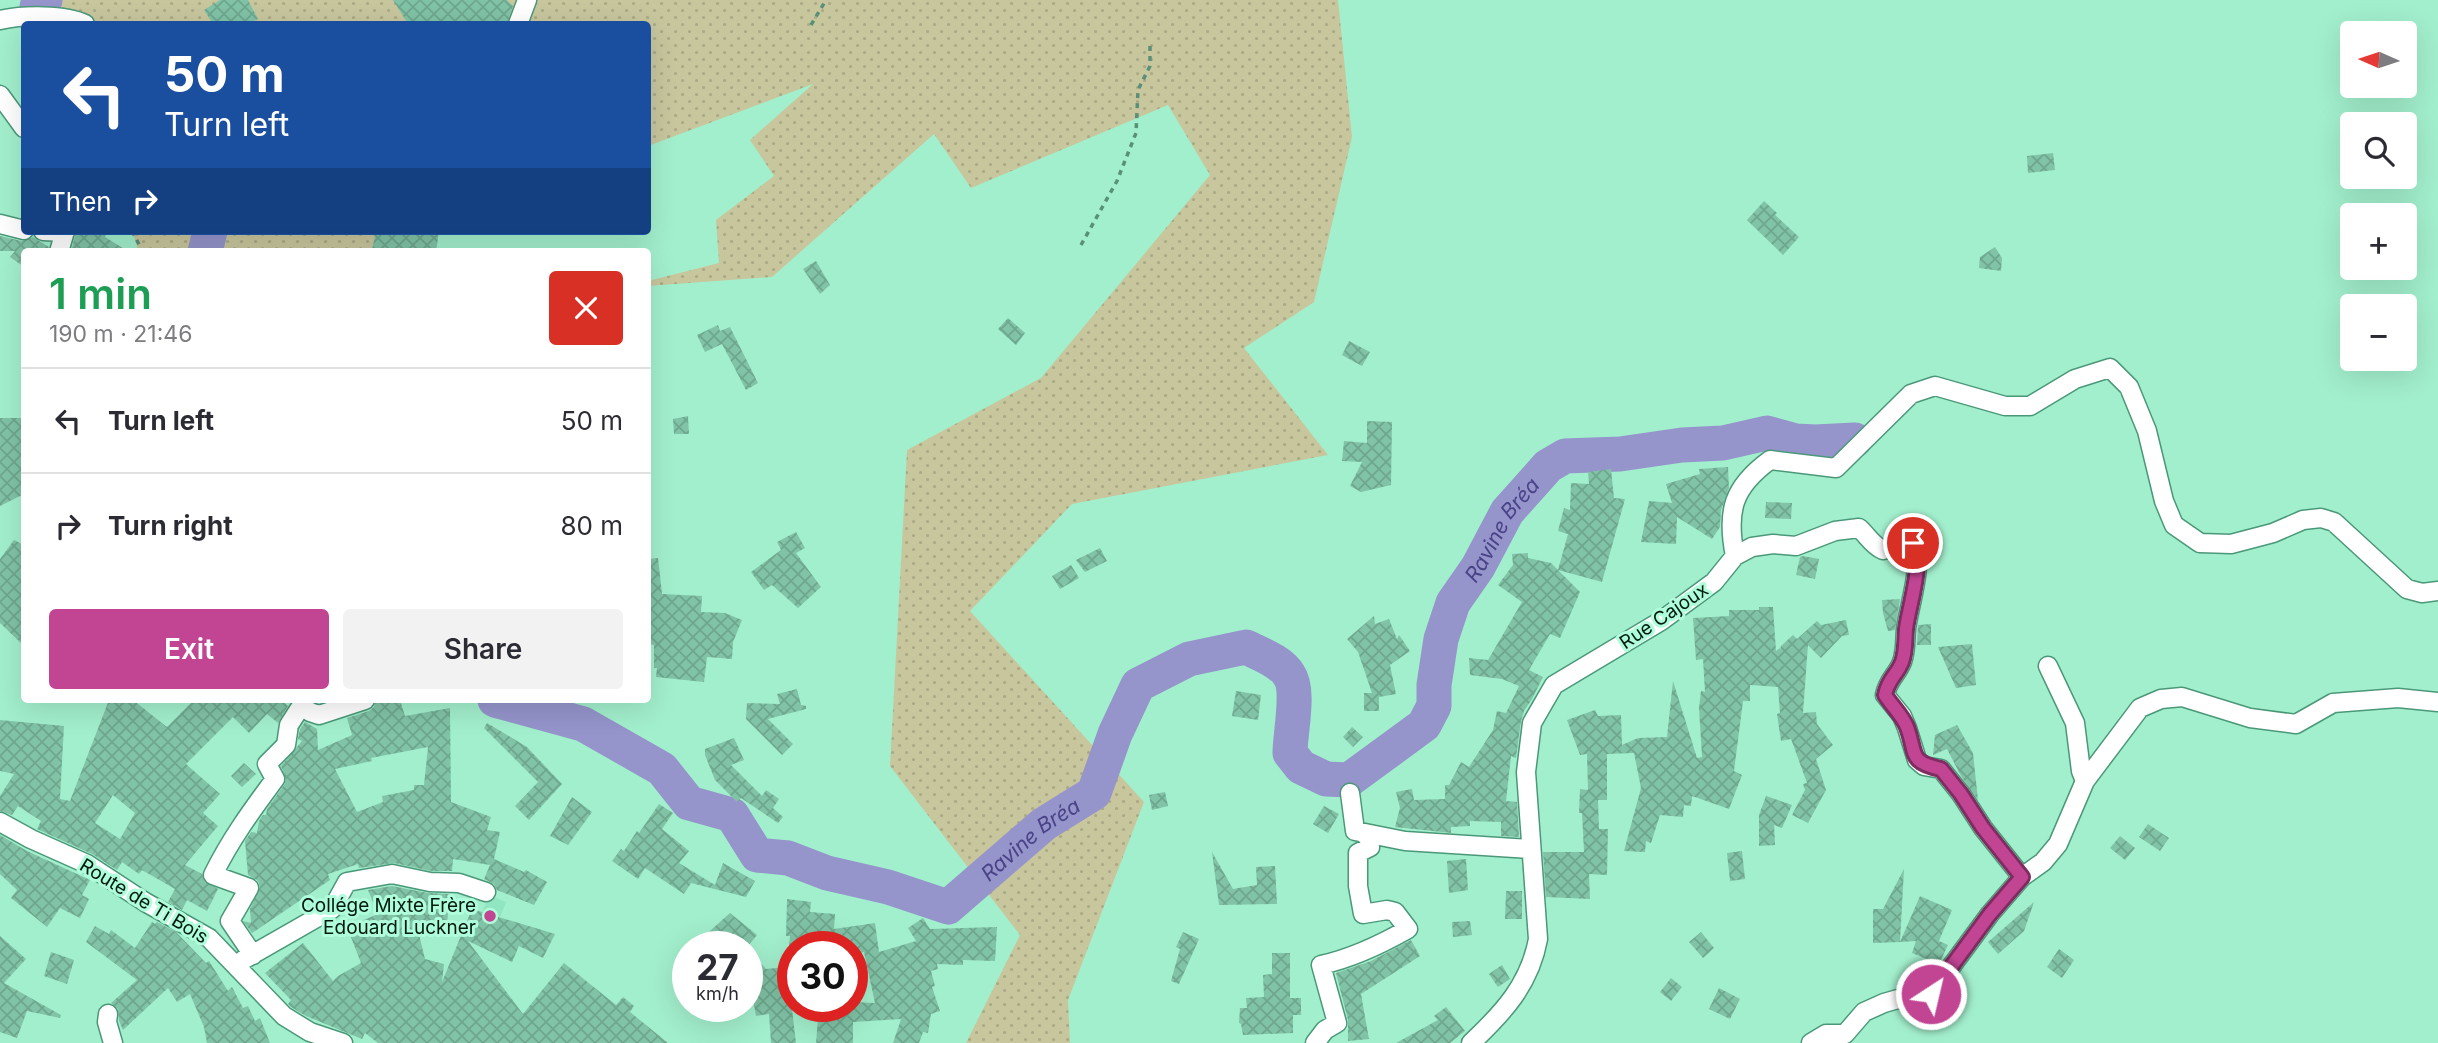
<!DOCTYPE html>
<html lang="en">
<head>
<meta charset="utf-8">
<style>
	body { margin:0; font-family:Inter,sans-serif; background:#f2f2f3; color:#2b2b33; height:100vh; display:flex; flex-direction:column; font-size:26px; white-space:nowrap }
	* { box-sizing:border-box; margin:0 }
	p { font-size:23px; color:#7c7c81 }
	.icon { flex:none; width:38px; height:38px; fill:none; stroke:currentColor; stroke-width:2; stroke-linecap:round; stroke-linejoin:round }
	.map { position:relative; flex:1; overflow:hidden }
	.details { position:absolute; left:21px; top:248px; width:630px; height:455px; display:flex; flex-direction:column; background:#fff; border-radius:7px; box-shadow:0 7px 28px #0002 }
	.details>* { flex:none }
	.hud { position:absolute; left:21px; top:21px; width:630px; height:214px; border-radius:7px; box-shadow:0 7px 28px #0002; background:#1a4fa0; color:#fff; overflow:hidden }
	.needle { width:46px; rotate:273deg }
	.controls { position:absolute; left:2340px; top:21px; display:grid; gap:14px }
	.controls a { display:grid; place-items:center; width:77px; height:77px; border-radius:7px; background:#fff; box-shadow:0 7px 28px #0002; font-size:35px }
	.speed { position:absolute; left:672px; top:931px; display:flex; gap:14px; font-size:35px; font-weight:700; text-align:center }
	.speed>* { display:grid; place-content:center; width:91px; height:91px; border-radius:50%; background:#fff; box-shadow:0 7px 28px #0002; line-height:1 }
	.speed small { font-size:18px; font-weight:400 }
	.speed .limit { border:10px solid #d22; background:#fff; color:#111 }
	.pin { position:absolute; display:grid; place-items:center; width:60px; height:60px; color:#fff; margin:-30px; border:4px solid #fff; border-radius:50%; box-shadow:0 2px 7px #0007 }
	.me { position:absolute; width:77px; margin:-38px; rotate:35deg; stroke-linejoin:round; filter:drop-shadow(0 0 5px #0008) }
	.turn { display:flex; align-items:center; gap:24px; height:147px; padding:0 28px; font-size:32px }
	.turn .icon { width:91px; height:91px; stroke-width:2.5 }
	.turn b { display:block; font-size:49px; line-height:60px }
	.then { display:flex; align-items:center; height:66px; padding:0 28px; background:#0003; gap:14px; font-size:26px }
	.round { display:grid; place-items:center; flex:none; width:74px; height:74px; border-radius:7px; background:#f2f2f3 }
	.overview { display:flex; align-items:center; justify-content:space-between; height:119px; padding:0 28px }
	h1 { font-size:42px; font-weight:600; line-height:52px; color:#1e9e55 }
	.button { display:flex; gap:14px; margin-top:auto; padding:14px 28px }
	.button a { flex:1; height:80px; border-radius:7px; background:#c24594; color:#fff; font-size:28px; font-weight:600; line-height:80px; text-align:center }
	.button a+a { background:#f2f2f3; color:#2b2b33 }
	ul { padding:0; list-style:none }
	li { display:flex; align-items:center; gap:21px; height:105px; padding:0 28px; border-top:2px solid #e1e1e2 }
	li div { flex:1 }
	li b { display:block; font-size:26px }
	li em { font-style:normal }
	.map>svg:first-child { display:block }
	.built { fill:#8fe6c1 }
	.grass { fill:url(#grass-dots) }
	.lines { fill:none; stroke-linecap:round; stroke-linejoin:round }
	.river { stroke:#9594cb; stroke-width:35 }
	.building { fill:url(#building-cross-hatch); fill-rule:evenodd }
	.street-casing { stroke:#4b9879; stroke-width:21 }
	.path { stroke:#5a9078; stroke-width:3.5; stroke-dasharray:5 5; stroke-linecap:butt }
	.street { stroke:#fff; stroke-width:18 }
	.route-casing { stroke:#7e2d60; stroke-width:18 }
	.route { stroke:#c24594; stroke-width:12 }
	.poi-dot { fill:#c24594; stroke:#affdda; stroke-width:2.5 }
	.labels { text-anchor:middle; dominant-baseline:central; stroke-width:6; stroke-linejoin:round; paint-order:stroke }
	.street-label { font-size:19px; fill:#001a0f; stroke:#affdda }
	.poi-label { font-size:19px; fill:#001a0f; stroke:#affdda; text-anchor:end }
	.water-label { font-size:21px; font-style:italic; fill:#4a4387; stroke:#affdda }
</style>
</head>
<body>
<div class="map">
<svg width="2438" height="1043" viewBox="0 0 2438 1043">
	<defs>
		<pattern id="grass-dots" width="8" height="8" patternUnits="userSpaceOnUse" patternTransform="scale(1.75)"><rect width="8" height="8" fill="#c8c69d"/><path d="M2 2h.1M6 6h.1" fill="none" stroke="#aaaa86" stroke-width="1.8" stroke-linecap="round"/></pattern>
		<pattern id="building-cross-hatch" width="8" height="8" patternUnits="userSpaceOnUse" patternTransform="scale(1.75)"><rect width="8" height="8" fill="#81c3a6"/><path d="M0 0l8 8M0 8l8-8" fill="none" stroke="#6ea78e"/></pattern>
	</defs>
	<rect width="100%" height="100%" fill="#a2efcd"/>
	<path class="built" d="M489 895 506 902 492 938 475 930Z"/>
	<path class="grass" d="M55 0H1338L1352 137 1314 302 1244 348 1328 455 1072 504 970 611 1144 802 1068 1000 1070 1043H966L1020 935 890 766 907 450 1041 378 1210 175 1168 105 971 188 934 134 772 277 648 286V281L719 263 716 220 774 176 750 140 813 84 648 146V24H63Z
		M132 231H423L367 252H139Z"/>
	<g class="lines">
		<g class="river">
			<path d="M38 24 37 7 45 0"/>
			<path d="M205 252 210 231"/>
			<path id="s1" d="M495 700 583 724 662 769 689 803 732 815 757 855 788 858 827 873 888 887 948 907 1044 824 1094 793 1115 734 1138 685 1189 659 1246 647C1260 654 1281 661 1289 675 1300 690 1290 733 1290 753L1301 767 1326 779 1349 780 1424 725 1434 706V685L1441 639 1453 603 1478 567 1507 512 1548 466 1565 456 1620 454 1682 445 1723 443 1767 433 1796 441 1815 442 1855 440"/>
		</g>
	</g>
	<path class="building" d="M220 0H248L258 19 248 24H213L204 10Z
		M393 0H507L513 6 507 24H408Z
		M2053 153 2055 170 2028 173 2027 156Z
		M1764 201 1777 213 1775 215 1799 237 1783 255 1747 220Z
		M76 231H108L105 237 129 252H71Z
		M376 231H439L436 252H382L372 250Z
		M0 236 22 241 33 237 49 247 48 252H24V267L10 257 15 251H0Z
		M1995 247 2002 258 2001 271 1979 268 1980 257Z
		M816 261 830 285 820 294 803 269Z
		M1008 318 1025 333 1016 345 998 329Z
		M718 325 720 331 730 327 758 383 746 390 722 344 705 352 697 335Z
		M1349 341 1370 352 1362 366 1342 355Z
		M688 416 689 434H674L673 419Z
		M0 418H24V494L0 506Z
		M1367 421 1392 422 1391 485 1361 492 1350 486 1362 462 1342 461 1344 441 1367 443Z
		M1728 467 1729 488 1721 510 1720 527 1712 539 1677 517 1676 544 1641 542 1649 501 1672 503 1666 484 1700 474 1699 469Z
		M1611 469 1614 498 1625 499 1602 582 1558 570 1568 534 1558 531 1564 508 1570 510 1571 483 1589 484 1588 472Z
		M1766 502 1792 503 1791 519 1765 518Z
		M796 532 805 548 796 553 821 587 798 608 772 585 764 590 751 572 781 550 777 542Z
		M14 540 24 545V646L0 623V559Z
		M1100 548 1107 561 1085 572 1076 560Z
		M1528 553V558L1551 563 1580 592 1560 638 1550 634 1529 670 1543 677 1532 699 1524 711 1521 721 1516 758 1511 756 1506 801 1517 802 1519 837 1501 836V822L1470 821V826L1451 827V833L1395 827 1400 808 1396 792 1412 789 1414 800 1445 799V785H1449L1461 762 1469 767 1493 730 1497 711 1506 713 1519 686 1502 679 1470 675 1469 658 1488 660 1522 602 1498 585 1513 565 1512 554Z
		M1803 556 1819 559 1815 579 1796 575 1800 557Z
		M658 558 662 594 702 596 701 612 725 613 742 620 733 642 732 659 707 657 704 682 656 677 657 668H654V645L648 644V559Z
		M1071 565 1079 578 1060 589 1052 576Z
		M1900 599 1895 630 1888 631 1883 613 1882 600Z
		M1759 607H1773L1776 651 1780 648V650L1781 646 1793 635 1797 639 1817 621 1821 625 1846 620 1849 635 1842 636 1821 658 1808 645 1803 713 1816 712 1817 724 1833 745 1816 759 1826 790 1808 823 1792 815 1805 790 1803 784 1807 783 1791 739 1781 741 1777 714 1780 713 1778 687 1750 685V701H1743L1734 771 1742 775 1729 809 1692 796 1691 806 1684 805 1683 817 1660 815 1651 843 1646 841 1645 852 1624 851 1641 788 1634 753 1607 754V800H1598L1599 829H1608L1607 875 1589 874 1590 899 1546 897 1543 852H1584L1582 813H1579L1580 789 1588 790 1587 754 1580 755 1567 720 1595 710 1598 716 1621 715 1622 745 1638 738 1667 737 1673 681 1697 758 1702 757 1699 708 1701 691 1705 692 1703 659 1696 660 1693 618 1729 616V610H1759Z
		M1374 616 1375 624 1389 619 1397 639 1399 635 1410 651 1390 665 1396 694 1379 697V711H1364V693H1372L1358 652 1347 639Z
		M1931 624V645H1917L1918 625Z
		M1972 644 1976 685 1956 688 1938 647Z
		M797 689 801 705 806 706V709L768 719 793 744 782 755 746 719 747 703 780 704 777 694Z
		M1236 691 1261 695 1258 720 1232 716Z
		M109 700H133L167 727 194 700H281L288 706 278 723 267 714 249 733 233 717 186 764 220 794 203 813 218 826 185 865 202 874 205 882 218 889 207 911 187 900 182 910 168 902 175 889 142 870 139 874 122 862 117 870 92 854 37 829 41 821 18 806 12 815 0 811V796L14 774 0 771V720L64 726 60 799 70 801ZM113 795 135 813 120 839 95 823Z
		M376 700H400L405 716 450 708 451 802 491 817 487 830 500 832 494 859 524 872 526 870 547 882 534 905 497 890 494 884 484 879 490 865 453 859 452 871H431L394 863 359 868 358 864 328 874 330 880 252 933 243 921 251 923 250 909 260 887 258 881 248 875 245 841 251 832 257 833 259 821 263 815H266L267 809 284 785 286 779 281 766 302 741 298 739 300 729 305 722 317 729 318 750 352 735 347 718 369 711 374 707ZM428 747 424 785H414V790L382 796 383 802 357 812 335 769 372 761 371 758Z
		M487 723 527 747 562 784 529 820 515 806 538 782 484 728Z
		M1957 725 1973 753 1978 800 1961 776 1947 749 1933 755 1935 735Z
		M1352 727 1363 737 1353 747 1343 737Z
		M734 738 744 760 731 765 762 796 766 790 779 799 773 808 783 817 778 823 741 798 737 802 715 780 705 755V749Z
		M244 763 256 774 242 787 231 776Z
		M1165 792 1168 806 1152 810 1149 795Z
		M1766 796 1792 805 1782 828 1774 825 1775 845 1759 846V815Z
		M572 797 592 812 568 845 550 836Z
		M659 804 673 813 662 829 689 851 679 863 715 885 723 863 755 881 746 897 691 883 684 894 645 868 638 879 612 861 621 849 624 851 637 831 639 833Z
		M1324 806 1339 814 1328 833 1313 824Z
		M2148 824 2169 838 2160 851 2139 837Z
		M0 835 27 851 90 880 82 895 89 899 80 918 60 908 47 927 11 898 17 890 0 874Z
		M2120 836 2135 848 2125 860 2110 848Z
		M1742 851 1745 879 1730 881 1727 853Z
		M1212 852 1233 889 1257 885 1256 867 1275 866 1277 904 1219 905Z
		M1466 859 1468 890 1449 893 1447 861Z
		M1904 869 1900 942 1873 943V909H1883Z
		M392 886 428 893 450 894 446 934 417 926 425 959 444 964 442 982 472 909 555 934 543 958 519 946 512 962 468 941 523 1014 564 963 616 1005 623 997 634 1006 630 1012 668 1043H378L365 1033 362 1039 306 1016 291 1007 288 1004 291 1000 265 973 303 943 333 981 338 976 361 963 347 927 378 914 368 890Z
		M1506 891H1522V919H1505Z
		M1920 896 1952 910 1939 941 1948 945 1939 964 1912 953 1916 941 1900 942Z
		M787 899 811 902 810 912 835 914 834 929 875 923 879 952 916 941 908 928 923 918 930 929 997 927 995 961 963 960V965L937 964 938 969 931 971 935 986 932 987 940 1011 931 1014 928 1033 923 1032 919 1043H893L901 1019 853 1022V1043H816L819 1006H852V1002L875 1003 864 952 857 954 855 947H789L790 936H786Z
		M2034 902 2024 931 1998 954 1988 942Z
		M730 913 757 935 747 947H692Z
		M1470 921 1472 935 1453 937 1452 922Z
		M152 922 155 924 157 922 176 932 206 963 209 961 228 991 232 987 243 1008 248 1006 255 1021 260 1018 270 1043H207L204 1027 190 994 177 1002 168 988 123 1030 119 1021 118 1009 111 1003 137 980 86 942 95 926 109 934 111 930 135 948Z
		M1183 932 1199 939 1179 984 1171 981 1180 949 1176 947Z
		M1701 932 1714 948 1703 958 1689 942Z
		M0 936 26 959 4 983 61 1015 60 1018 27 1011 17 1038 0 1032Z
		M1411 940 1420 956 1361 994 1369 1039 1348 1041V1020L1336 973 1371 961Z
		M2059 949 2074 960 2062 978 2047 967Z
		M51 952 74 960 67 984 44 976Z
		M1272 953H1290V998H1301V1015H1293V1033L1243 1035 1241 1024 1239 1023 1240 1008H1247L1246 998 1264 997 1263 975 1272 974Z
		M754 956 766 969 787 967 796 1043H771L769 1014 756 1016 753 999Z
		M1502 965 1510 979 1498 987 1489 974Z
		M1671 978 1682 987 1671 1001 1660 992Z
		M1719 988 1740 999 1730 1019 1709 1009Z
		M1446 1007 1465 1031 1450 1043H1396L1438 1020 1434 1016Z"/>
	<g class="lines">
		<g class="street-casing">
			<path id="street" d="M0 20C22 15 65 14 85 24
				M518 24 527 0
				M0 95 24 128
				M0 224 24 230
				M43 231 65 232
				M59 252 65 231
				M1735 556 1752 547 1773 544 1796 546 1835 531 1859 528C1868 536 1872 545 1883 550L1913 543C1924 564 1909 605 1906 629 1905 640 1906 651 1902 662 1897 675 1888 679 1885 695L1902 716 1907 728 1917 760 1924 766 1941 769 1961 794 1983 828 2022 877
				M2048 666 2075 723 2081 771 2085 781
				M303 706 310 712 319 715 365 700
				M1350 793 1355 831 1405 841 1531 849
				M0 822 31 839 87 864 145 902 209 938 284 1016 310 1032 343 1043
				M253 955 230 921 249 888 213 875C230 840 252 810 275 779L267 764 286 745 289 725 305 700
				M243 960 332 909 347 882 392 874 430 882 459 883 486 892
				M108 1014 107 1022 113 1043
				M1315 1043 1325 1030 1337 1023 1321 965C1353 958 1380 945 1408 929L1395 912 1387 910 1363 914 1358 886V853L1370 847 1369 839 1364 833
				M1471 1043C1503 1013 1530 984 1538 939L1526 772 1532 723 1554 685 1661 621 1714 582 1735 556C1726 511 1733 487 1770 460L1836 468 1911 394 1935 386 2005 406H2030L2075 379 2110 368 2129 387 2147 431 2164 501 2174 525 2200 543 2231 544 2273 533 2303 520 2321 518 2334 522 2407 589 2422 593 2438 591
				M1811 1043 1826 1034H1845L1864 1012 1884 1003 1898 999 1908 1000 1931 994 1990 914 2022 877 2043 862 2058 844 2085 781 2140 708 2161 699 2182 697 2250 718 2296 724 2333 703 2398 698 2438 702"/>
		</g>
		<path class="path" d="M811 25 826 0
			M132 231 143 252
			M1081 245 1117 181 1136 133 1138 90 1150 66V41"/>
		<use href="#street" class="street"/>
	</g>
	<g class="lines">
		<g class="route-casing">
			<path id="route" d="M1913 543C1924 564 1909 605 1906 629 1905 640 1906 651 1902 662 1897 675 1888 679 1885 695 1892 706 1902 715 1907 727 1917 754 1908 762 1941 769L1961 794 1983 828 2022 877 1990 914 1931 994"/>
		</g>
		<use href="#route" class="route"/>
	</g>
	<circle class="poi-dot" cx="490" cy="916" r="7"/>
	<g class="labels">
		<g class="street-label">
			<text transform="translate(1664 616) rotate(-34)">Rue Cajoux</text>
			<text transform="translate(144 901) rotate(31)">Route de Ti Bois</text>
		</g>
		<g class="poi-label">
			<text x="476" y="905">Collége Mixte Frère<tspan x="476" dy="22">Edouard Luckner</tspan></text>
		</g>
		<g class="water-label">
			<text stroke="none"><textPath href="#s1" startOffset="1442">Ravine Bréa</textPath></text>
			<text stroke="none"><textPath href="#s1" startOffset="623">Ravine Bréa</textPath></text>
		</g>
	</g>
</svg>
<div class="controls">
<a><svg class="needle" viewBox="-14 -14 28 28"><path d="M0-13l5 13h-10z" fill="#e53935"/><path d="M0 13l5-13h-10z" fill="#7c7c81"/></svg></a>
<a><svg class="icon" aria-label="search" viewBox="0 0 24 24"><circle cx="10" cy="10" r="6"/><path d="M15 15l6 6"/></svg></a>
<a>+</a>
<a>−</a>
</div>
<div class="speed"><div>27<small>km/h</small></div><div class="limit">30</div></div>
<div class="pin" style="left:1913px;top:543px;background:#d93025"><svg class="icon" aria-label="arrive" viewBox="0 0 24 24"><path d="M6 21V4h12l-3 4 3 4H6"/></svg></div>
<svg class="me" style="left:1931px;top:994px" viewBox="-20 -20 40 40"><circle r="17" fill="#c24594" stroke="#fff" stroke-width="3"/><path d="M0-11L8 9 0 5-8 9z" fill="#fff"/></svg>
<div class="hud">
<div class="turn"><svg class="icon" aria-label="left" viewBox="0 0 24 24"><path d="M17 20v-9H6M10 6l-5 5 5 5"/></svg><div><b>50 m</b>Turn left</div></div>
<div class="then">Then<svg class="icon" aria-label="right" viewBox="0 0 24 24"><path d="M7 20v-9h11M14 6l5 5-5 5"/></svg></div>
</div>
<section class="details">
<div class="overview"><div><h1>1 min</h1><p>190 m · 21:46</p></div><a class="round" style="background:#d93025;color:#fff"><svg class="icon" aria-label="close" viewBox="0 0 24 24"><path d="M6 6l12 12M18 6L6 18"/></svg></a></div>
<ul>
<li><svg class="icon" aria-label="left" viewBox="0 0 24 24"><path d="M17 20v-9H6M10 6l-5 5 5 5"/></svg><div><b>Turn left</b></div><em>50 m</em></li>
<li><svg class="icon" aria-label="right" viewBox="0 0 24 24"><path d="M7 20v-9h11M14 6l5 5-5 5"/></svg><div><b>Turn right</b></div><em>80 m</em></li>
</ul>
<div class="button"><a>Exit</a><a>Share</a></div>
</section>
</div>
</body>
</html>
